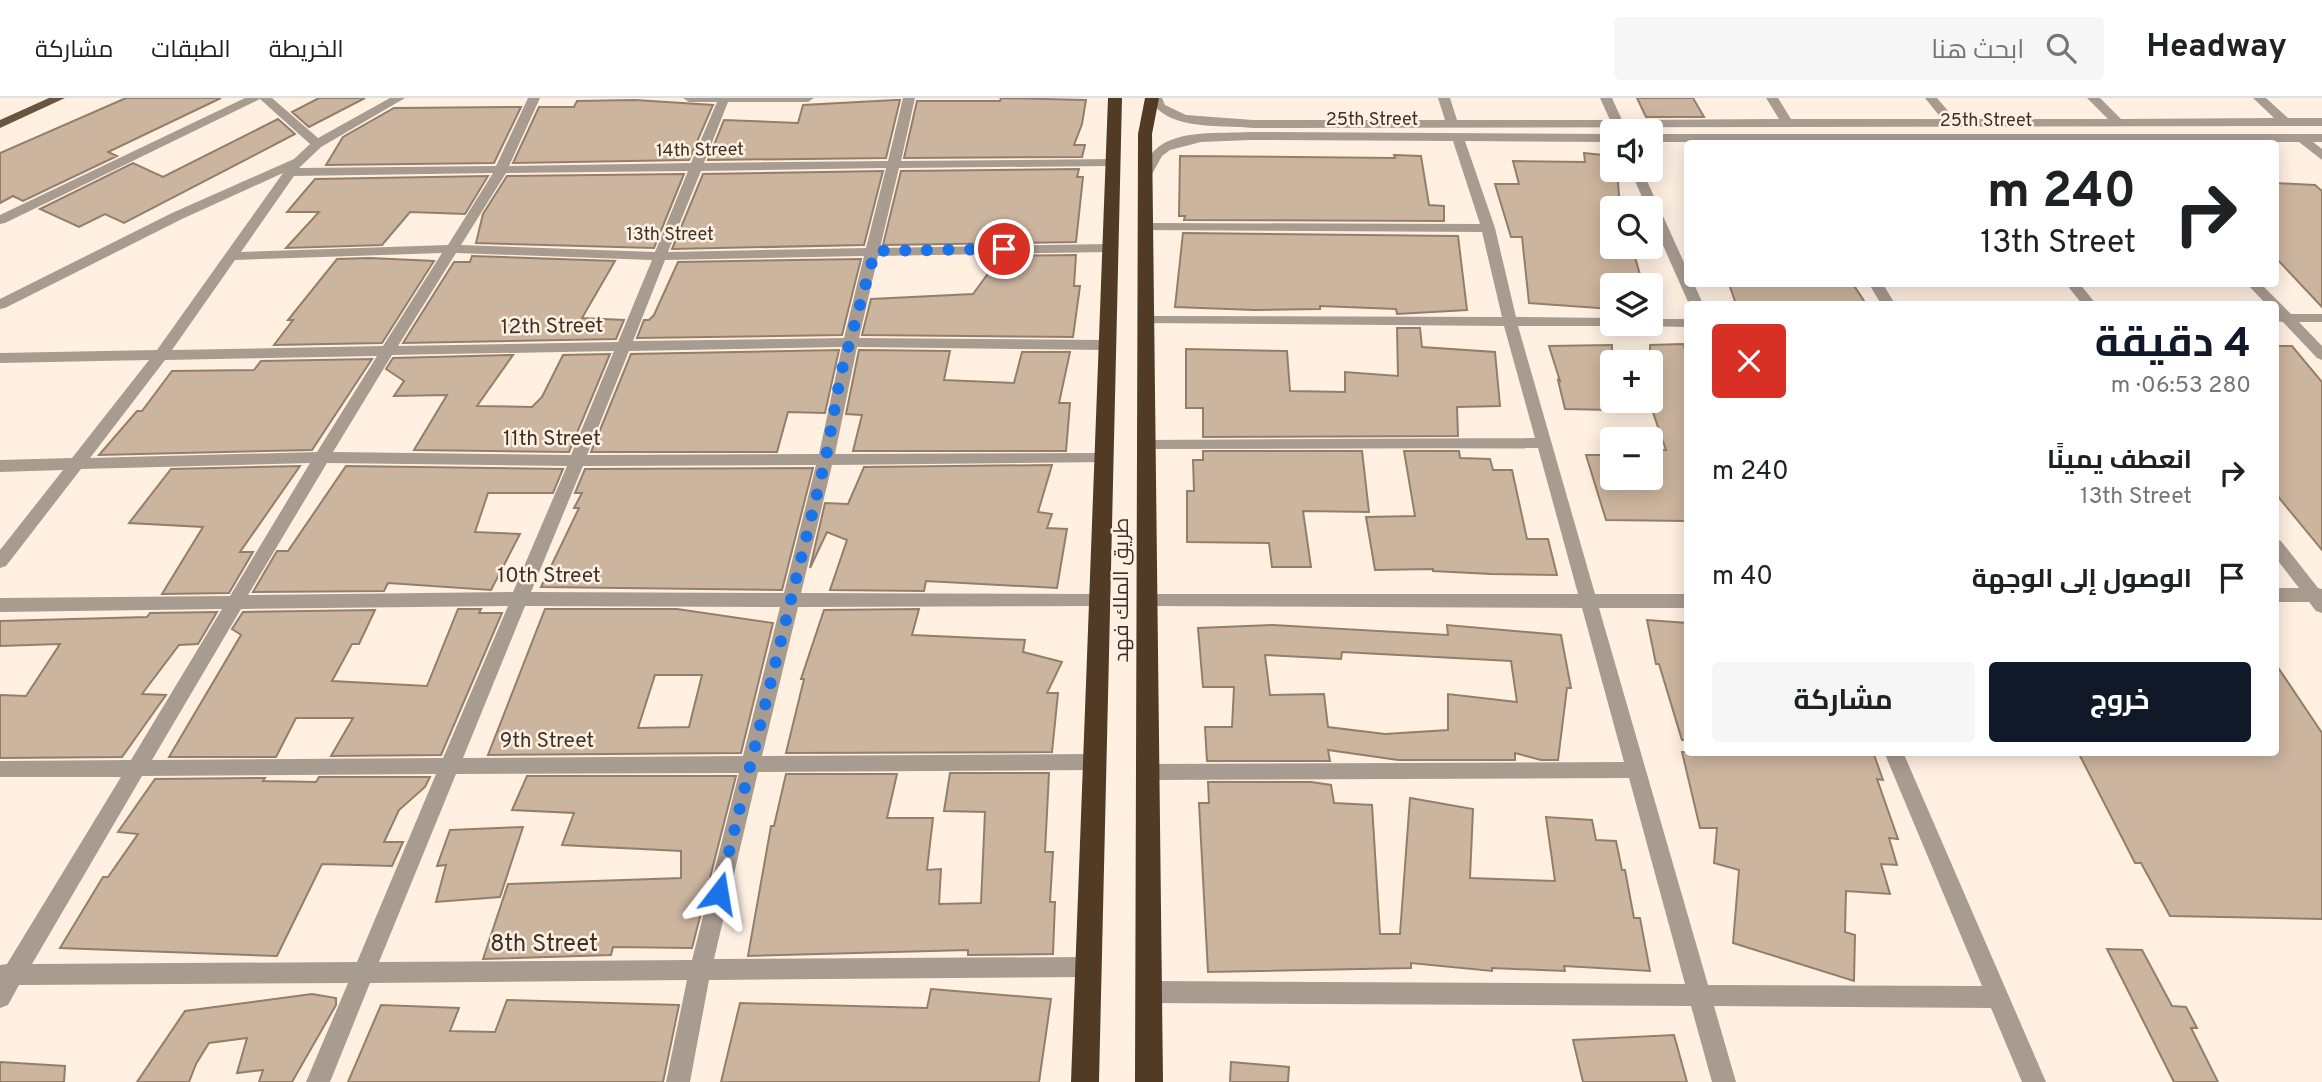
<!DOCTYPE html>
<html lang="ar">
<head>
<meta charset="utf-8">
<style>
	body { margin:0; font-family:Overpass,Cairo,sans-serif; background:#f6f6f6; color:#202124; direction:rtl; height:100vh; display:flex; flex-direction:column; font-size:26px; white-space:nowrap }
	* { box-sizing:border-box; margin:0 }
	p { font-size:23px; color:#757577 }
	.icon { flex:none; width:38px; height:38px; fill:none; stroke:currentColor; stroke-width:2; stroke-linecap:round; stroke-linejoin:round }
	.map { position:relative; flex:1; overflow:hidden; direction:ltr }
	.drawer { position:absolute; left:1684px; top:203px; width:595px; height:455px; display:flex; flex-direction:column; background:#fff; border-radius:7px; box-shadow:0 4px 18px #0003; direction:rtl }
	.drawer>* { flex:none }
	.banner { position:absolute; left:1684px; top:42px; width:595px; height:147px; border-radius:7px; box-shadow:0 4px 18px #0003; direction:rtl; background:#fff; color:#202124; overflow:hidden }
	.controls { position:absolute; left:1600px; top:21px; display:grid; gap:14px }
	.controls a { display:grid; place-items:center; width:63px; height:63px; border-radius:7px; background:#fff; box-shadow:0 4px 18px #0003; font-size:35px }
	.pin { position:absolute; display:grid; place-items:center; width:60px; height:60px; color:#fff; margin:-30px; border:4px solid #fff; border-radius:50%; box-shadow:0 2px 7px #0007 }
	.me { position:absolute; width:77px; margin:-38px; rotate:14deg; stroke-linejoin:round; filter:drop-shadow(0 0 5px #0008) }
	.turn { display:flex; align-items:center; gap:24px; height:147px; padding:0 28px; font-size:32px }
	.turn .icon { width:91px; height:91px; stroke-width:2.5 }
	.turn b { display:block; font-size:49px; line-height:60px }
	.round { display:grid; place-items:center; flex:none; width:74px; height:74px; border-radius:7px; background:#f6f6f6 }
	.head { display:flex; align-items:center; justify-content:space-between; height:119px; padding:0 28px }
	h1 { font-size:42px; font-weight:700; line-height:52px; color:#111827 }
	.cta { display:flex; gap:14px; margin-top:auto; padding:14px 28px }
	.cta a { flex:1; height:80px; border-radius:7px; background:#111827; color:#fff; font-size:28px; font-weight:700; line-height:80px; text-align:center }
	.cta a+a { background:#f6f6f6; color:#202124 }
	ul { padding:0; list-style:none }
	li { display:flex; align-items:center; gap:21px; height:105px; padding:0 28px }
	li div { flex:1 }
	li b { display:block; font-size:26px }
	li em { font-style:normal }
	header { display:flex; align-items:center; gap:42px; box-sizing:border-box; height:98px; padding:0 35px; background:#fff; border-bottom:2px solid #e0e0e0 }
	header strong { font-size:33px }
	nav { display:flex; gap:38px; margin-inline-start:auto; font-size:24px }
	.search { width:490px; height:63px; background:#f6f6f6; display:flex; align-items:center; gap:18px; box-sizing:border-box; padding:0 24px; border-radius:7px; color:#757577; font-size:26px }
	.map>svg:first-child { display:block }
	.building { fill:#ccb59e; stroke:#947e69; stroke-width:2; fill-rule:evenodd }
	.lines { fill:none; stroke-linecap:round; stroke-linejoin:round }
	.street { fill:#a89b90; fill-rule:evenodd }
	.primary { fill:#695440; fill-rule:evenodd }
	.highway { fill:#523b24; fill-rule:evenodd }
	.route { stroke:#1a73e8; stroke-width:12; stroke-dasharray:0 21.6 }
	.labels { text-anchor:middle; dominant-baseline:central; stroke-width:5; stroke-linejoin:round; paint-order:stroke }
	.far-street-label { font-size:18px; fill:#3c3229; stroke:#fff0e2 }
	.street-label { font-size:21px; fill:#3c3229; stroke:#fff0e2 }
	.near-street-label { font-size:24px; fill:#3c3229; stroke:#fff0e2 }
</style>
</head>
<body>
<header>
<strong>Headway</strong>
<div class="search"><svg class="icon" aria-label="search" viewBox="0 0 24 24"><circle cx="10" cy="10" r="6"/><path d="M15 15l6 6"/></svg>ابحث هنا</div>
<nav><a>الخريطة</a><a>الطبقات</a><a>مشاركة</a></nav>
</header>
<div class="map">
<svg width="2322" height="984" viewBox="0 0 2322 984">
	<rect width="100%" height="100%" fill="#fff0e2"/>
	<path class="building" d="M126 0H221L108 54 117 58 23 103 13 98 0 105V55Z
		M319 0H365L309 29 292 14Z
		M1001 0 1086 2 1082 26 1074 47H1085L1082 59 904 60 917 3H1000Z
		M1637 0H1693L1704 19H1646Z
		M896 2H900L886 60 708 62 724 22 798 25 803 7Z
		M577 3 635 2 713 7 689 62 513 65 539 9H574Z
		M521 9 494 65 326 67 343 39 394 10Z
		M278 21 295 36 124 125 105 116 79 129 40 111 133 65 163 79Z
		M1584 55 1612 58V72H1617L1620 110H1612V149H1632L1643 187H1612V211L1529 205 1522 139H1511L1495 86H1519L1513 63 1585 64Z
		M1394 57 1421 58 1429 107 1444 108V123L1184 122 1185 118H1179L1180 58 1395 60Z
		M1079 71 1077 79H1083L1076 144 883 147 901 73Z
		M883 73 864 147 672 151 703 76Z
		M684 76 654 150 476 145 483 116 507 78Z
		M488 78 465 116 410 114 382 147 286 150 319 114H287L315 81Z
		M2275 85 2315 87 2322 93V209L2275 159Z
		M1183 135 1458 138 1467 212 1397 216 1396 211 1320 208V211L1255 212 1175 209Z
		M1076 157 1074 188H1080L1073 239 862 237 871 201 973 196 1001 158Z
		M472 158 615 163 582 220 624 222 616 241 403 245 454 164H470Z
		M370 160 434 163 382 245 274 247 293 222H288L337 161Z
		M861 161 842 237 637 240 644 222H649L654 217 678 164Z
		M1729 186H1853L1866 206H1736Z
		M1397 230H1420L1422 249 1495 254 1500 308 1457 309 1458 338 1203 339V310H1186V251L1287 253 1290 293 1345 294V274L1398 278Z
		M1683 246 1687 256V423L1606 422 1586 357H1612V380H1650V357L1662 358 1659 352H1666L1650 306V247Z
		M1612 247V312L1565 311 1558 282 1560 283 1549 248Z
		M2275 248H2292L2322 284V452L2275 395Z
		M839 252 825 315 788 314 777 354H591L631 256Z
		M859 252 950 253 944 282 1014 285 1022 254H1070L1059 305H1070L1066 353H853L862 317 846 316Z
		M610 256 569 354 414 352 447 297 394 298 404 283 386 271 393 260 513 257 477 308 532 309 542 299 563 257Z
		M372 261 312 352 99 357 137 313H142L172 273 254 272 261 263Z
		M1203 353H1362L1369 414 1303 413 1311 469H1272L1269 445 1187 444V393H1194L1193 362H1203Z
		M1404 353H1459L1460 360 1490 361 1493 372H1512L1527 441H1548L1557 477 1491 476 1433 473V471L1375 472 1366 419 1415 418Z
		M1052 367 1038 414 1052 416 1047 430 1067 431 1057 490 926 483 924 493 830 492 847 442 827 434 810 470 825 405 848 406 864 369Z
		M300 368 240 454H253L229 495 162 496 203 429 129 425 171 371Z
		M346 368 563 371 553 395H488L475 434 520 436 491 492 388 485 384 493 253 494 277 453H288Z
		M813 370 782 492 541 489 579 410H574L582 395H575L585 371Z
		M458 511H481L479 515H502L441 657 331 658 353 620H296L276 659H169L241 537 232 531 243 514 375 512 359 546H352L332 583 427 588Z
		M545 511H677L773 525 741 655 488 657ZM655 577H702L689 629 638 630Z
		M919 511 912 537 1025 542 1023 554 1062 564 1047 595H1058L1052 654 786 655 804 581H801L824 512Z
		M217 514 198 546 179 547 142 596 166 597 122 659 0 660V597L26 598 60 546 0 548V523L147 519 150 515Z
		M1647 522 1687 525V641L1682 642 1659 566H1656Z
		M1273 527 1448 537 1447 527 1561 537 1571 590H1567L1558 662H1541L1515 655V662H1398L1328 652 1330 663H1207L1205 629H1232L1234 589H1203L1198 530ZM1342 554 1511 563 1517 604 1448 596V632L1385 636 1328 629 1324 596 1270 597 1265 557 1341 561Z
		M2275 565 2322 635V821L2170 818 2141 765H2135L2078 654H2275Z
		M1682 654H1873L1883 682 1877 681 1898 741 1889 740 1897 767 1881 766 1890 796 1846 793 1845 834 1855 837 1854 883 1733 845 1739 772 1714 765 1717 730H1700Z
		M950 675H1049L1045 754H1053L1050 804H1055L1053 856 968 857V852L748 858 771 728H774L786 676H897L887 720H933L927 772 941 771 939 806 981 805 985 714 944 713Z
		M527 678H736L692 850 613 849 611 857 483 861 508 786 681 780V753L562 747 574 715 512 712Z
		M319 679H430L425 689 399 712 384 744H403L392 768 322 766 277 858 60 850 103 779H108L138 736 118 734 155 681 265 680 263 683 316 684Z
		M1208 684H1311L1331 687 1334 705 1372 707 1380 836H1400L1410 700 1473 711 1470 780 1555 783 1546 719 1592 722 1596 742 1616 743 1622 772H1625L1634 820H1640L1650 873 1564 868 1565 873 1492 870V873L1411 865V870L1208 874 1199 705H1209Z
		M523 729 500 799 436 804 446 767 437 768 450 732Z
		M2107 851 2142 852 2172 908 2186 909 2197 930H2191L2218 984H2174Z
		M931 891 1051 901 1039 984H721L740 905 927 910Z
		M312 896 336 900V907L292 984H259L263 972 237 975 247 940 209 945 196 966 189 984H137L185 913Z
		M507 902 679 907 663 984H348L381 907 459 910 450 933 495 934Z
		M1674 937 1687 984H1583L1573 942Z
		M0 964 65 968 64 984H0Z
		M1231 964 1289 969 1288 984H1230Z"/>
	<g class="lines">
		<path class="street" d="M245 0H272L318 40 390 0H405L321 49 299 70 496 68 528 0H540L509 68 691 65 717 4H689L683 0H814L808 4H728L704 65 888 63 903 0H915L901 63 1114 61 1116 64 1110 68 899 70 880 150 1108 146 1115 150 1108 154 878 158 859 240 1105 242 1112 247 1105 252 857 249 835 356 1103 355 1109 356 1111 360 1109 364 832 367 801 495 1098 496 1104 498 1107 503 1104 508 798 509 762 658 1093 656 1100 658 1103 664 1100 670 1093 672 758 674 714 861 1088 859 1096 862 1099 869 1096 876 1088 879 709 882 690 984H666L687 882 370 885 330 984H306L348 885 19 887 8 907 0 910V867L7 866 121 679H0V663L131 662 222 511 0 514V500L230 498 310 365 81 371 6 468 0 470V452L63 372 0 374V362L72 360 149 262 0 265V255L157 252 283 75 182 121 5 210 0 211V201L172 115 294 61 310 46 260 1 5 125 0 126V117ZM886 70 866 150 668 154 701 73ZM688 73 655 154 461 147 506 75ZM493 75 448 147 241 154 294 78ZM442 155 383 248 172 252 235 162ZM456 155 652 162 618 244 398 248ZM864 158 844 240 633 243 665 162ZM842 249 819 356 587 357 629 253ZM614 253 571 357 333 354 392 257ZM377 258 317 354 90 360 165 262ZM327 365 567 368 513 494 248 497ZM816 367 784 495 531 494 583 368ZM508 508 443 660 152 662 241 511ZM525 508 780 509 743 658 463 660ZM739 675 692 862 379 864 456 676ZM436 676 357 864 32 866 142 678Z
			M1150 0H1162L1165 7 1186 17 1253 22H1445L1438 0H1450L1457 22H1610L1600 0H1612L1622 22 1779 21 1766 0H1778L1791 21H1942L1925 0H1937L1955 21H2108L2087 0H2100L2121 21 2274 20 2253 0H2266L2288 20H2322V28L1253 30C1223 27 1164 33 1150 0Z
			M1250 34 1612 36V44L1465 43 1495 130 1516 219 1612 220V226H1618L1612 228H1518L1595 496H1687V510H1599L1708 887 1982 888 1884 654H1903L2046 984H2022L1991 910 1714 908 1736 984H1712L1691 908 1148 905 1140 902 1137 894 1140 886 1148 883 1685 886 1629 680 1147 682 1140 680 1137 674 1140 668 1147 666 1624 664 1582 510 1141 508 1138 503 1141 498 1147 496H1578L1538 350 1140 351 1138 347 1146 342 1535 340 1504 228 1142 225V219L1147 218 1502 219 1482 134 1141 132V126L1146 125 1480 126 1453 43 1250 42 1201 44 1170 52 1162 58 1151 78 1141 75C1145 67 1149 57 1156 51 1178 31 1222 36 1250 34Z
			M1650 36H2322V44H2313L2322 51V62L2299 44H1650Z
			M1630 72H1642L1687 171V186H1694L1703 206H1689L1650 118V110H1647Z
			M1869 186H1883L1895 206H1881Z
			M2066 186H2080L2096 206H2082Z
			M2247 186H2261L2291 216H2322V224H2299L2322 248V262L2317 260 2283 224 2275 223V206H2266Z
			M1650 221H1687V229L1645 228 1643 226H1650Z
			M2275 441 2281 443 2318 490 2322 491V515L2316 513 2309 504H2275V490H2299L2275 459Z"/>
		<path class="primary" d="M49 0H65L0 30V22Z"/>
		<path class="highway" d="M1108 0H1122L1099 984H1071Z
			M1145 0H1159L1152 36 1163 984H1135L1138 36Z"/>
	</g>
	<g class="lines">
		<path class="route" d="M719 795 826 359 841 275 875 153 1004 151"/>
	</g>
	<g class="labels">
		<g class="far-street-label">
			<text x="1372" y="22">25th Street</text>
			<text x="1986" y="23">25th Street</text>
			<text transform="translate(700 53) rotate(-1)">14th Street</text>
			<text x="670" y="137">13th Street</text>
		</g>
		<g class="street-label">
			<text transform="translate(552 229) rotate(-1)">12th Street</text>
			<text x="552" y="341">11th Street</text>
			<text x="549" y="478">10th Street</text>
			<text transform="translate(1122 492) rotate(-90)">طريق الملك فهد</text>
			<text x="547" y="643">9th Street</text>
		</g>
		<g class="near-street-label">
			<text x="544" y="847">8th Street</text>
		</g>
	</g>
</svg>
<div class="controls">
<a><svg class="icon" aria-label="sound" viewBox="0 0 24 24"><path d="M4 9h4l5-4v14l-5-4H4zM17 9q2 3 0 6"/></svg></a>
<a><svg class="icon" aria-label="search" viewBox="0 0 24 24"><circle cx="10" cy="10" r="6"/><path d="M15 15l6 6"/></svg></a>
<a><svg class="icon" aria-label="layers" viewBox="0 0 24 24"><path d="M12 4l9 5-9 5-9-5zM3 14l9 5 9-5"/></svg></a>
<a>+</a>
<a>−</a>
</div>
<div class="pin" style="left:1004px;top:151px;background:#d93025"><svg class="icon" aria-label="arrive" viewBox="0 0 24 24"><path d="M6 21V4h12l-3 4 3 4H6"/></svg></div>
<svg class="me" style="left:719px;top:795px" viewBox="-20 -20 40 40"><path d="M0-17L14 15 0 8-14 15z" fill="#1a73e8" stroke="#fff" stroke-width="4"/></svg>
<div class="banner">
<div class="turn"><svg class="icon" aria-label="right" viewBox="0 0 24 24"><path d="M7 20v-9h11M14 6l5 5-5 5"/></svg><div><b>240 m</b>13th Street</div></div>
</div>
<section class="drawer">
<div class="head"><div><h1>4 دقيقة</h1><p>280 m · 06:53</p></div><a class="round" style="background:#d93025;color:#fff"><svg class="icon" aria-label="close" viewBox="0 0 24 24"><path d="M6 6l12 12M18 6L6 18"/></svg></a></div>
<ul>
<li><svg class="icon" aria-label="right" viewBox="0 0 24 24"><path d="M7 20v-9h11M14 6l5 5-5 5"/></svg><div><b>انعطف يمينًا</b><p>13th Street</p></div><em>240 m</em></li>
<li><svg class="icon" aria-label="arrive" viewBox="0 0 24 24"><path d="M6 21V4h12l-3 4 3 4H6"/></svg><div><b>الوصول إلى الوجهة</b></div><em>40 m</em></li>
</ul>
<div class="cta"><a>خروج</a><a>مشاركة</a></div>
</section>
</div>
</body>
</html>
